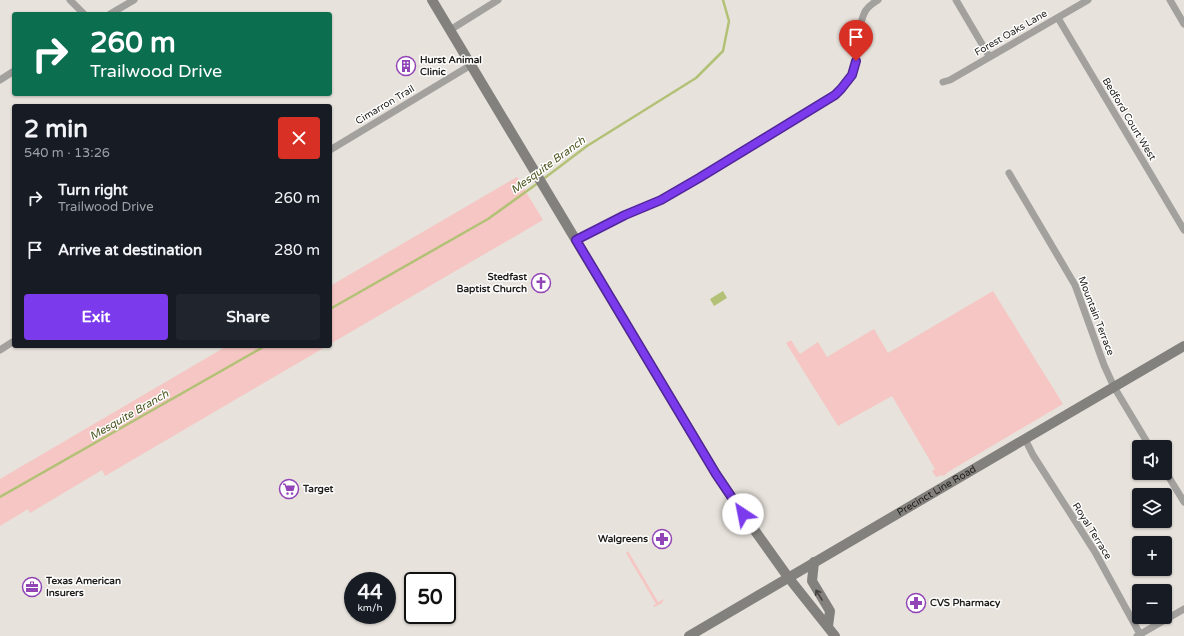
<!DOCTYPE html>
<html lang="en">
<head>
<meta charset="utf-8">
<style>
	body { margin:0; font-family:"Varela Round",sans-serif; background:#20242c; color:#f1f3f6; height:100vh; display:flex; flex-direction:column; font-size:15px; white-space:nowrap }
	* { box-sizing:border-box; margin:0 }
	p { font-size:13px; color:#9ea1a6 }
	.icon { flex:none; width:22px; height:22px; fill:none; stroke:currentColor; stroke-width:2; stroke-linecap:round; stroke-linejoin:round }
	.map { position:relative; flex:1; overflow:hidden }
	.side { position:absolute; left:12px; top:104px; width:320px; height:244px; display:flex; flex-direction:column; background:#171b24; border-radius:4px; box-shadow:0 1px 3px #0004 }
	.side>* { flex:none }
	.hud { position:absolute; left:12px; top:12px; width:320px; height:84px; border-radius:4px; box-shadow:0 1px 3px #0004; background:#0b6e4f; color:#fff; overflow:hidden }
	.buttons { position:absolute; left:1132px; top:440px; display:grid; gap:8px }
	.buttons a { display:grid; place-items:center; width:40px; height:40px; border-radius:4px; background:#171b24; box-shadow:0 1px 3px #0004; font-size:20px }
	.speed { position:absolute; left:344px; top:572px; display:flex; gap:8px; font-size:20px; font-weight:700; text-align:center }
	.speed>* { display:grid; place-content:center; width:52px; height:52px; border-radius:50%; background:#171b24; box-shadow:0 1px 3px #0004; line-height:1 }
	.speed small { font-size:10px; font-weight:400 }
	.speed .limit { border:2px solid #111; border-radius:6px; background:#fff; color:#111 }
	.pin { position:absolute; display:grid; place-items:center; width:34px; height:34px; color:#fff; margin:-41px -17px; border-radius:50% 50% 50% 0; rotate:-45deg; box-shadow:0 0 4px #0007 }
	.pin .icon { rotate:45deg }
	.me { position:absolute; width:44px; margin:-22px; rotate:326deg; stroke-linejoin:round; filter:drop-shadow(0 0 3px #0008) }
	.turn { display:flex; align-items:center; gap:14px; height:84px; padding:0 12px; font-size:18px }
	.turn .icon { width:52px; height:52px; stroke-width:2.5 }
	.turn b { display:block; font-size:28px; line-height:34px }
	.round { display:grid; place-items:center; flex:none; width:42px; height:42px; border-radius:4px; background:#20242c }
	.summary { display:flex; align-items:center; justify-content:space-between; height:68px; padding:0 12px }
	h1 { font-size:24px; font-weight:800; line-height:30px }
	.action { display:flex; gap:8px; margin-top:auto; padding:8px 12px }
	.action a { flex:1; height:46px; border-radius:4px; background:#7c3aed; color:#fff; font-size:16px; font-weight:800; line-height:46px; text-align:center }
	.action a+a { background:#20242c; color:#f1f3f6 }
	ul { padding:0; list-style:none }
	li { display:flex; align-items:center; gap:12px; height:52px; padding:0 12px }
	li div { flex:1 }
	li b { display:block; font-size:15px }
	li em { font-style:normal }
	.map>svg:first-child { display:block }
	.green { fill:#f5c6c3 }
	.water { fill:#b3c176 }
	.lines { fill:none; stroke-linecap:round; stroke-linejoin:round }
	.stream { stroke:#b3c176; stroke-width:2.5 }
	.minor { stroke:#a2a19e; stroke-width:7 }
	.secondary { stroke:#83817d; stroke-width:10 }
	.oneway { stroke:#43413e }
	.route-casing { stroke:#51269a; stroke-width:10 }
	.route { stroke:#7c3aed; stroke-width:7 }
	.labels { text-anchor:middle; dominant-baseline:central; stroke-width:3; stroke-linejoin:round; paint-order:stroke }
	.street-label { font-size:10px; fill:#211f1c; stroke:#fff }
	.poi-label { font-size:10px; font-weight:bold; fill:#211f1c; stroke:#fff; text-anchor:start }
	.water-label { font-size:11px; font-style:italic; fill:#4c541e; stroke:#fff }
</style>
</head>
<body>
<div class="map">
<svg width="1184" height="636" viewBox="0 0 1184 636">
	<rect width="100%" height="100%" fill="#e7e2db"/>
	<path class="green" d="M517 177 543 220 330 344V286Z
		M993 291 1063 404 948 472 944 476 942 475 936 477 932 471 935 469 892 396 838 426 786 343 791 340 800 354 818 342 827 357 874 329 888 353Z
		M227 346H327L105 476 102 470 30 513 28 509 0 526V479Z
		M628 551 658 602 664 599 662 603 654 607 653 606 656 604 626 553Z"/>
	<path class="water" d="M723 291 727 298 714 306 710 299Z"/>
	<g class="lines">
		<path class="stream" d="M542 180 587 146 696 78 723 51 729 21 723 0
			M330 309 488 219 538 183
			M0 497 265 346"/>
		<path class="minor" d="M70 0 84 14
			M956 0 989 56
			M1170 0 1184 24
			M110 14 134 0
			M1058 18 1184 230
			M450 30 498 0
			M0 80 14 71
			M943 82 950 80 1088 0
			M330 150 471 65
			M1009 173 1075 285 1104 365 1114 387 1150 447
			M576 240 625 215 661 200 699 178 835 95C841 89 850 82 853 74 859 56 857 24 866 10 869 6 873 3 878 0
			M0 350 14 341
			M1025 439 1033 455 1095 552 1141 636
			M1165 471 1184 502
			M1137 636 1184 609"/>
		<g class="secondary">
			<path d="M432 0 716 474 743 514 788 577 835 636"/>
			<path d="M814 562 812 581 830 611 828 626"/>
			<path id="s1" d="M689 636 1025 439 1184 346"/>
		</g>
	</g>
	<defs><path id="oneway-shaft" d="M-6 0H5M1.5-3L5.5 0L1.5 3" fill="none" stroke-width="1.6" stroke-linecap="round" stroke-linejoin="round"/></defs>
	<use class="oneway" href="#oneway-shaft" transform="translate(819 595) rotate(-122)"/>
	<g class="lines">
		<g class="route-casing">
			<path id="route" d="M743 514 716 474 576 240 625 215 661 200 699 178 835 95 841 89 852 75 856 61"/>
		</g>
		<use href="#route" class="route"/>
	</g>
	<defs>
		<g id="building-ring" transform="scale(1)"><circle r="9.5" fill="#fff" stroke="#9245b6" stroke-width="1.5"/><path d="M-4-6H4V6H1V3H-1V6H-4ZM-2.5-4.3h1.7v1.8h-1.7ZM.8-4.3h1.7v1.8H.8ZM-2.5-1h1.7V.8h-1.7ZM.8-1h1.7V.8H.8Z" fill="#9245b6"/></g>
		<g id="church-ring" transform="scale(1)"><circle r="9.5" fill="#fff" stroke="#9245b6" stroke-width="1.5"/><path d="M-1.2-6h2.4v3.5h3.3v2.4h-3.3V6h-2.4V-.1h-3.3v-2.4h3.3Z" fill="#9245b6"/></g>
		<g id="supermarket-ring" transform="scale(1)"><circle r="9.5" fill="#fff" stroke="#9245b6" stroke-width="1.5"/><path d="M-6-5.5h2.5l.6 2H6L4.5 2H-2.5L-4.4-4H-6ZM-1.5 3.2a1.3 1.3 0 1 0 .1 0ZM3 3.2a1.3 1.3 0 1 0 .1 0Z" fill="#9245b6"/></g>
		<g id="pharmacy-ring" transform="scale(1)"><circle r="9.5" fill="#fff" stroke="#9245b6" stroke-width="1.5"/><path d="M-2-6h4v4h4v4h-4v4h-4v-4h-4v-4h4Z" fill="#9245b6"/></g>
		<g id="office-ring" transform="scale(1)"><circle r="9.5" fill="#fff" stroke="#9245b6" stroke-width="1.5"/><path d="M-6-3h4V-5.5h4V-3h4V5H-6ZM-1-4.5V-3h2v-1.5ZM-6 0V1H6V0Z" fill="#9245b6"/></g>
	</defs>
	<g fill-rule="evenodd">
		<use href="#building-ring" x="406" y="66"/>
		<use href="#church-ring" x="541" y="283"/>
		<use href="#supermarket-ring" x="289" y="489"/>
		<use href="#pharmacy-ring" x="662" y="539"/>
		<use href="#office-ring" x="32" y="587"/>
		<use href="#pharmacy-ring" x="916" y="603"/>
	</g>
	<g class="labels">
		<g class="street-label">
			<text transform="translate(1011 33) rotate(-30)">Forest Oaks Lane</text>
			<text transform="translate(385 105) rotate(-31)">Cimarron Trail</text>
			<text transform="translate(1129 119) rotate(59)">Bedford Court West</text>
			<text transform="translate(1096 316) rotate(69)">Mountain Terrace</text>
			<text stroke="none"><textPath href="#s1" startOffset="287">Precinct Line Road</textPath></text>
			<text transform="translate(1092 531) rotate(58)">Royal Terrace</text>
		</g>
		<g class="poi-label">
			<text x="420" y="60">Hurst Animal<tspan x="420" dy="12">Clinic</tspan></text>
			<text x="527" y="277" text-anchor="end">Stedfast<tspan x="527" dy="12">Baptist Church</tspan></text>
			<text x="303" y="489">Target</text>
			<text x="648" y="539" text-anchor="end">Walgreens</text>
			<text x="46" y="581">Texas American<tspan x="46" dy="12">Insurers</tspan></text>
			<text x="930" y="603">CVS Pharmacy</text>
		</g>
		<g class="water-label">
			<text transform="translate(548 165) rotate(-36)">Mesquite Branch</text>
			<text transform="translate(129 415) rotate(-30)">Mesquite Branch</text>
		</g>
	</g>
</svg>
<div class="buttons">
<a><svg class="icon" aria-label="sound" viewBox="0 0 24 24"><path d="M4 9h4l5-4v14l-5-4H4zM17 9q2 3 0 6"/></svg></a>
<a><svg class="icon" aria-label="layers" viewBox="0 0 24 24"><path d="M12 4l9 5-9 5-9-5zM3 14l9 5 9-5"/></svg></a>
<a>+</a>
<a>−</a>
</div>
<div class="speed"><div>44<small>km/h</small></div><div class="limit">50</div></div>
<div class="pin" style="left:856px;top:61px;background:#d93025"><svg class="icon" aria-label="arrive" viewBox="0 0 24 24"><path d="M6 21V4h12l-3 4 3 4H6"/></svg></div>
<svg class="me" style="left:743px;top:514px" viewBox="-20 -20 40 40"><circle r="19" fill="#fff"/><path d="M0-13L10 11 0 6-10 11z" fill="#7c3aed"/></svg>
<div class="hud">
<div class="turn"><svg class="icon" aria-label="right" viewBox="0 0 24 24"><path d="M7 20v-9h11M14 6l5 5-5 5"/></svg><div><b>260 m</b>Trailwood Drive</div></div>
</div>
<section class="side">
<div class="summary"><div><h1>2 min</h1><p>540 m · 13:26</p></div><a class="round" style="background:#d93025;color:#fff"><svg class="icon" aria-label="close" viewBox="0 0 24 24"><path d="M6 6l12 12M18 6L6 18"/></svg></a></div>
<ul>
<li><svg class="icon" aria-label="right" viewBox="0 0 24 24"><path d="M7 20v-9h11M14 6l5 5-5 5"/></svg><div><b>Turn right</b><p>Trailwood Drive</p></div><em>260 m</em></li>
<li><svg class="icon" aria-label="arrive" viewBox="0 0 24 24"><path d="M6 21V4h12l-3 4 3 4H6"/></svg><div><b>Arrive at destination</b></div><em>280 m</em></li>
</ul>
<div class="action"><a>Exit</a><a>Share</a></div>
</section>
</div>
</body>
</html>
